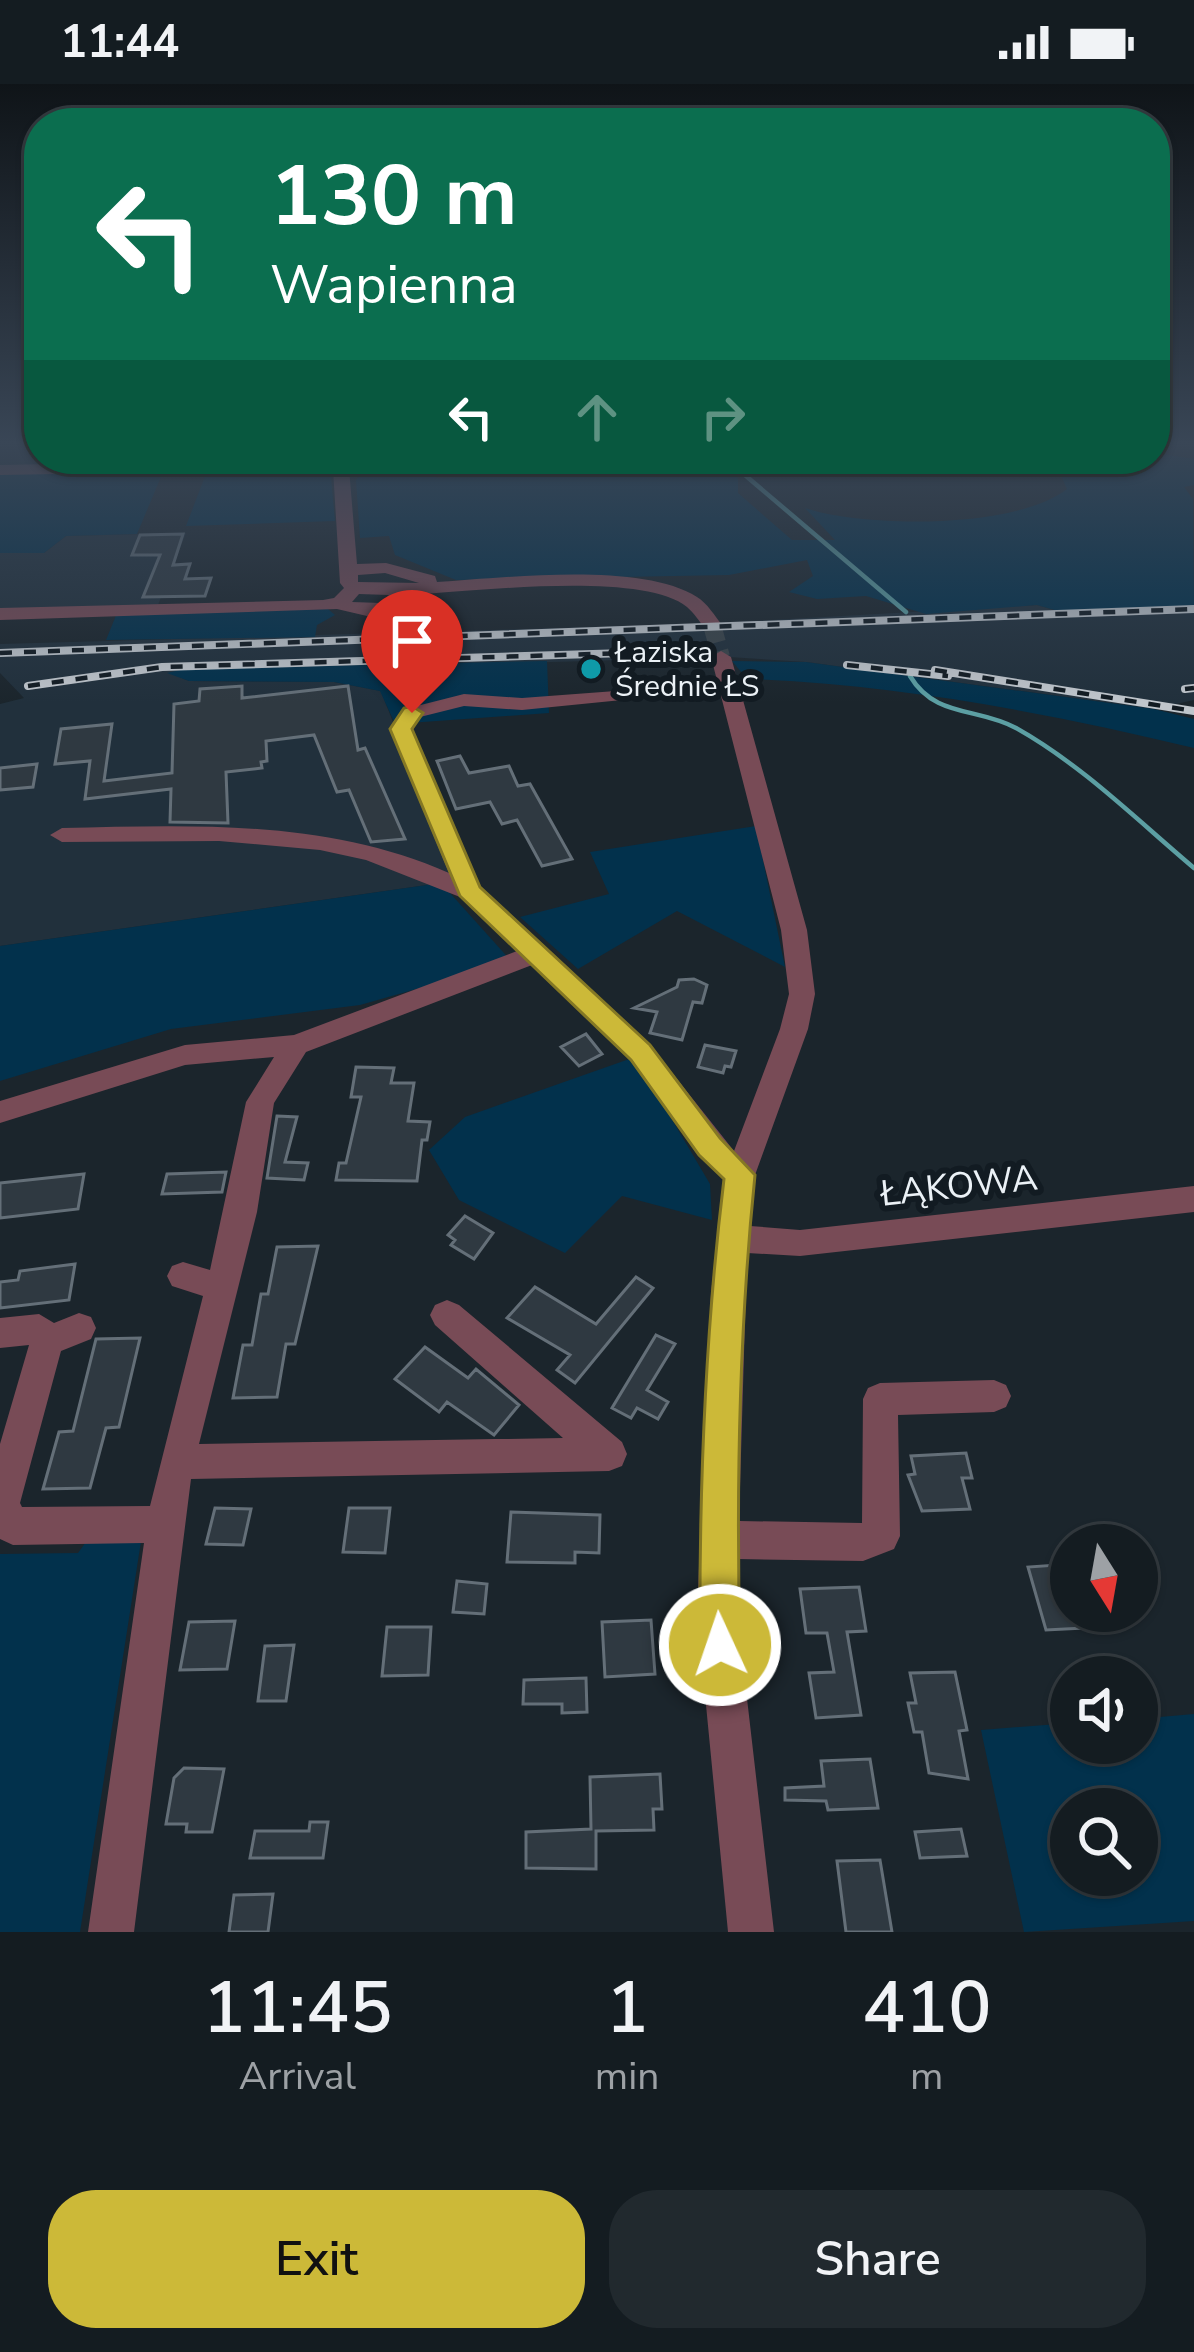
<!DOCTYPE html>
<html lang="en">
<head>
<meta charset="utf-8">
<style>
	body { margin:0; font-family:"Nunito Sans",sans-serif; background:#21292e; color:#f1f3f6; height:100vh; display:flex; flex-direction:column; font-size:45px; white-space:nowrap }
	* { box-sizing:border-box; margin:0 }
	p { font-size:39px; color:#9da1a5 }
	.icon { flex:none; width:66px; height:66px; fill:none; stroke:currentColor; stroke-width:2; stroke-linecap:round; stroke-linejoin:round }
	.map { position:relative; height:1848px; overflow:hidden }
	.sheet { display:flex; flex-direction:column; background:#141c21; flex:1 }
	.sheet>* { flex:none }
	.hud { position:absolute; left:24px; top:24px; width:1146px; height:366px; border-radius:48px; box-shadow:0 3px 9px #0004,0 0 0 3px #333a3f; background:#0b6e4f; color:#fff; overflow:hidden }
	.needle { width:78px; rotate:169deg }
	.buttons { position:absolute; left:1050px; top:1440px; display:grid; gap:24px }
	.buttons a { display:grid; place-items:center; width:108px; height:108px; border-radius:50%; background:#141c21; box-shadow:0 3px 9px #0004,0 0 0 3px #333a3f; font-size:60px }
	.pin { position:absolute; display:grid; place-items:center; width:102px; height:102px; color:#fff; margin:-123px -51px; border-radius:50% 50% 50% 0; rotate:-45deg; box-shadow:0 0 12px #0007 }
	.pin .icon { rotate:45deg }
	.me { position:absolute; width:132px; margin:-66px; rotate:357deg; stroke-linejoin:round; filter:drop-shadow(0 0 9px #0008) }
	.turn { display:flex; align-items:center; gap:42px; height:252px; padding:0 48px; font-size:54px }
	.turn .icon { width:156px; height:156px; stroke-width:2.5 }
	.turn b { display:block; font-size:84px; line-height:102px }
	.lanes { display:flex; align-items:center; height:114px; padding:0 48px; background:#0003; justify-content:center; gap:60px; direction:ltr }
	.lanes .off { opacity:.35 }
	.eta { display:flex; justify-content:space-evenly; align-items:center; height:204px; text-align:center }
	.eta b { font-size:72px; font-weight:600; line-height:84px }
	.primary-button { display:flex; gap:24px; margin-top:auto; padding:24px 48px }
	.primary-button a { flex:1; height:138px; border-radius:48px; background:#ccb938; color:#111; font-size:48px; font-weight:600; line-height:138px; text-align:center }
	.primary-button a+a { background:#21292e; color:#f1f3f6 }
	.status { display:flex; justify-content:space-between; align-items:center; height:84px; padding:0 60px; background:#141c21; direction:ltr }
	.status svg { height:33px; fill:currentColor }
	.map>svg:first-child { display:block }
	.built { fill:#21303c }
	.green { fill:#02314c; fill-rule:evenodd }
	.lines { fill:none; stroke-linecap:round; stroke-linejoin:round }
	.stream { stroke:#5c9fa3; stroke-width:4.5 }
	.building { fill:#2f3941; stroke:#646f78; stroke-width:3 }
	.minor-tunnel { stroke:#3a444a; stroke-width:18; stroke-dasharray:18 9; stroke-linecap:butt }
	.minor { fill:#784b56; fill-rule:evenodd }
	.rail-casing { stroke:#c0c6cc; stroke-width:8 }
	.rail { stroke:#121b22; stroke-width:4.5; stroke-dasharray:12; stroke-linecap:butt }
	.route { fill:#ccb938; stroke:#857824; stroke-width:3 }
	.culture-dot { fill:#0f9aa8; stroke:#121b22; stroke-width:4.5 }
	.labels { text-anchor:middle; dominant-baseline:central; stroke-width:12; stroke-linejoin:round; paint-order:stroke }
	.far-poi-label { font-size:30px; fill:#ebf1f6; stroke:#121b22; text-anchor:start }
	.street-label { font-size:36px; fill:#ebf1f6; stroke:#121b22 }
</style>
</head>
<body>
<div class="status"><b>11:44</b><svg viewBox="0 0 49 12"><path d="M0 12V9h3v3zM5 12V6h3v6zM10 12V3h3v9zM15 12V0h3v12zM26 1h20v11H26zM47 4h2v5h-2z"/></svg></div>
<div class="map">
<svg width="1194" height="1848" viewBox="0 0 1194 1848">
	<rect width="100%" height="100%" fill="#1b252c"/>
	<path class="built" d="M186 449 158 521 0 527V469H44L66 452Z
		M1037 521 1058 527 1194 522V616L1154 625 806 578 729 573 170 589 189 597 334 598 381 607 451 788 441 799 0 862V620L24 614 0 589V560L700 540Z"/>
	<path class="green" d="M1155 369 1194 375V401L1184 403 1193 415 1194 522 1058 527 1037 521 926 530 866 512 817 515 789 508 813 492 807 476 729 491 456 496 395 471 389 452 360 454 356 396 360 391 435 385 437 394 480 393 485 383 715 375 738 394V409L792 456H835L805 424C865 444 1016 445 1067 405L1059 387 1046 375H1155Z
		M302 385 325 387 331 393 335 437 186 442 207 387Z
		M163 388 137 450 66 452 44 469H0V389Z
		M328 525 335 531 317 541 315 553 106 556 117 529Z
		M547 577 549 629 395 640 380 607 334 598 189 597 167 589 185 585Z
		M732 577 806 578 1154 625 1194 635V664C1048 629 896 600 747 595Z
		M756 742 785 883 677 827 578 885 520 833 609 810 590 768Z
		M441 799 512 878 360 921 171 945 0 997V862Z
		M635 973 710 1100 712 1136 622 1112 565 1169 459 1116 429 1066 465 1033Z
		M93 1448 142 1451 80 1848H0V1470L78 1469Z
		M1194 1630V1837L1024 1848 981 1646 1071 1639V1659H1137V1635ZM1071 1725H1137V1791H1071Z"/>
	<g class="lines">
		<path class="stream" d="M726 375 906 528
			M910 592C935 634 977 623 1016 644 1082 681 1137 736 1194 784"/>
	</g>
	<path class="building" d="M183 450 173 481 190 480 185 495 211 494 205 512 143 513 160 471H132L140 451Z
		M242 602V614L348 602 358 666 365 664 405 755 371 758 349 706 337 708 314 651 266 657 267 677 261 678 262 684 226 688 228 739 170 738 171 705 85 715 90 677 55 680 61 645 112 640 104 697 172 689 174 620 199 617 200 605Z
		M460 672 469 689 509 682 518 702 530 700 572 775 542 782 517 736 502 740 490 718 456 725 437 677Z
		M37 680 33 703 0 706V684Z
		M694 895 707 901 702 919 693 918 682 956 650 949 657 928 634 924 677 903 679 896Z
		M586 950 602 970 579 982 561 963Z
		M705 961 736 967 731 983 725 982 723 989 698 983Z
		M356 983 394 984 391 999H414L408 1037 430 1038 427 1056H422L417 1097 336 1096 339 1079H346L361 1013H351Z
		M277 1032 297 1033 285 1078 308 1079 304 1096 267 1094Z
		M226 1088 222 1108 162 1110 167 1090Z
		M84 1090 78 1125 0 1134V1099Z
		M465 1132 493 1149 474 1175 451 1161 455 1156 448 1151Z
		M318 1162 295 1260H286L277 1313 233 1314 243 1261H252L261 1210H268L277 1163Z
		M75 1180 69 1216 0 1224V1198L18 1196 20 1187Z
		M636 1193 653 1204 575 1299 557 1286 570 1271 507 1234 535 1203 596 1240Z
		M656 1251 675 1260 647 1306 668 1318 658 1335 637 1324 631 1334 612 1324Z
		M140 1254 119 1343 106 1344 90 1404 43 1405 59 1348 73 1347 96 1255Z
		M425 1263 468 1294 476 1285 519 1321 494 1351 447 1318 439 1328 395 1295Z
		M966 1369 972 1394H962L970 1425 922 1427 908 1391 915 1390 911 1372Z
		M215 1424 251 1425 243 1461 206 1460Z
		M349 1424H390L385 1469 343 1468Z
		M511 1428 600 1431 599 1469 575 1468V1479L507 1478Z
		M1071 1480V1527H1098L1103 1543 1046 1546 1028 1483Z
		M457 1497 487 1500 484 1530 453 1528Z
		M859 1503 866 1547 847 1548 861 1631 816 1634 809 1589 834 1588 827 1549H806L800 1505Z
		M651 1536 655 1590 605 1593 602 1538Z
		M235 1537 227 1585 180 1586 189 1538Z
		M387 1543H431L428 1591 382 1592Z
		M294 1561 286 1617H258L265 1562Z
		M955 1588 967 1646 959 1647 968 1695 929 1689 922 1648H914L908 1619H916L910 1589Z
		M586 1594 587 1628 562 1629V1620H523L524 1596Z
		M870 1675 878 1724 828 1726 826 1717 785 1716V1704L824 1702 821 1677Z
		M184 1684 224 1685 212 1748H186L187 1740H166L174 1694Z
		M660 1690 662 1725H653L654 1746 596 1747V1785L526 1784V1748L591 1745 590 1693Z
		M310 1738H328L323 1774H250L255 1747H309Z
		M961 1745 967 1772 920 1774 915 1748Z
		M880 1776 892 1848H846L837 1777Z
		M273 1810 268 1848H229L234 1811Z"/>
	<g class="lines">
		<path class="minor-tunnel" d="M712 541 721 573"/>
		<path class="minor" d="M332 375H610L602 380 349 384 357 480 386 479 435 492 437 498C503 494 641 477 697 513 707 519 715 532 722 541L705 545C700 538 694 529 687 523 642 486 469 508 408 511L402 526 367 532 337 525 0 536V524L323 516 334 514 344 504 340 499 333 385 0 391V381ZM385 489 419 499 358 498V491ZM359 510 389 511 381 519 352 518Z
			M721 567 731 573 807 846 815 910 808 945 755 1091 750 1142 800 1146 1194 1102V1128L800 1172 747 1169 739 1437 862 1439 863 1315 868 1304 880 1299 994 1296 1006 1301 1011 1312 1006 1323 994 1328 898 1331 900 1452 894 1465 863 1477 738 1475 737 1528 774 1848H728L697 1528 711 1209 724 1095 699 1071 630 975 532 881 306 968 274 1019 257 1128 199 1360 563 1354 435 1241 430 1231 435 1221 447 1216 459 1221 622 1358 627 1370 622 1382 609 1387 191 1395 134 1848H88L144 1459 13 1461 0 1455V1360L29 1261 0 1264V1234L39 1230 54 1239 79 1229 91 1233 96 1244 91 1255 61 1267 20 1419 22 1423 150 1422 203 1212 172 1202 167 1192 172 1182 183 1178 210 1186 246 1018 274 973 185 981 0 1039V1017L185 961 294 951 517 867 460 813 366 776 320 766 219 757 62 758 50 751 62 744C192 741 327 735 449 789L390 645 405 625 464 610 522 614 629 606V614L622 616 522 626 464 622 420 633 412 645 480 803 650 961 734 1067 780 945 789 910 781 846 711 573Z"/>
		<g class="rail-casing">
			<path id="rail" d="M0 569 1194 525
				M847 581 948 592
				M935 586 1194 627
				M28 602 162 583 694 567
				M1185 605 1194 604"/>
		</g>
		<use href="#rail" class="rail"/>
	</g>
	<linearGradient id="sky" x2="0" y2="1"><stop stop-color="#0f1418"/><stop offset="0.58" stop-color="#394656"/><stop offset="1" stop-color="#394656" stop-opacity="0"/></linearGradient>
	<rect width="1194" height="619" fill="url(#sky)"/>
	<path class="route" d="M412 622 423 629 412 645 480 803 650 961 720 1054 755 1091C739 1247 736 1404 740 1561L735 1575 720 1581 706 1575 700 1561C699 1405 705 1250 724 1095L699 1071 631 976 460 812 390 645 404 624Z"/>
	<circle class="culture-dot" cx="591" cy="585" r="12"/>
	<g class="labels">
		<g class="far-poi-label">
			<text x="615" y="568">Łaziska<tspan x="615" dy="34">Średnie ŁS</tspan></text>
		</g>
		<g class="street-label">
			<text transform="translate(959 1102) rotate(-6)">ŁĄKOWA</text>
		</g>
	</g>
</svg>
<div class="buttons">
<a><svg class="needle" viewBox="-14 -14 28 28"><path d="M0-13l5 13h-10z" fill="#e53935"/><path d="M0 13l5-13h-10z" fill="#9da1a5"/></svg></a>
<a><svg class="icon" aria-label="sound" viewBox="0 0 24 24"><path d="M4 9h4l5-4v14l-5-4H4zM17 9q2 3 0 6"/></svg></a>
<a><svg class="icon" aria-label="search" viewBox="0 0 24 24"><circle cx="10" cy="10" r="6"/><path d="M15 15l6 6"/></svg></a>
</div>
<div class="pin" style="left:412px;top:629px;background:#d93025"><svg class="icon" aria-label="arrive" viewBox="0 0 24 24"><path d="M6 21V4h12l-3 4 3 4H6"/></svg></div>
<svg class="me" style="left:720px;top:1561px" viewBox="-20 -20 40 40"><circle r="17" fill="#ccb938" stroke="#fff" stroke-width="3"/><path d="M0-11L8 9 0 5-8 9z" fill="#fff"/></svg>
<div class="hud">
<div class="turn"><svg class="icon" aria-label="left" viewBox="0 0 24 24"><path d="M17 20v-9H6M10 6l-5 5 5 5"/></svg><div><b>130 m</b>Wapienna</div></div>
<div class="lanes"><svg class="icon" aria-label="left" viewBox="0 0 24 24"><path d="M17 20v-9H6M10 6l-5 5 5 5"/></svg><svg class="icon off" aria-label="ahead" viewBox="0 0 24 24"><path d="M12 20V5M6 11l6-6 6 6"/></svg><svg class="icon off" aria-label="right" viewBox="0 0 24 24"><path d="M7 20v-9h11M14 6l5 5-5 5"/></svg></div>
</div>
</div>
<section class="sheet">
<div class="eta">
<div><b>11:45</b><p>Arrival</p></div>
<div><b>1</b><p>min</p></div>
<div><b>410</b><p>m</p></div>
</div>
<div class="primary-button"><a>Exit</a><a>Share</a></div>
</section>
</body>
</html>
